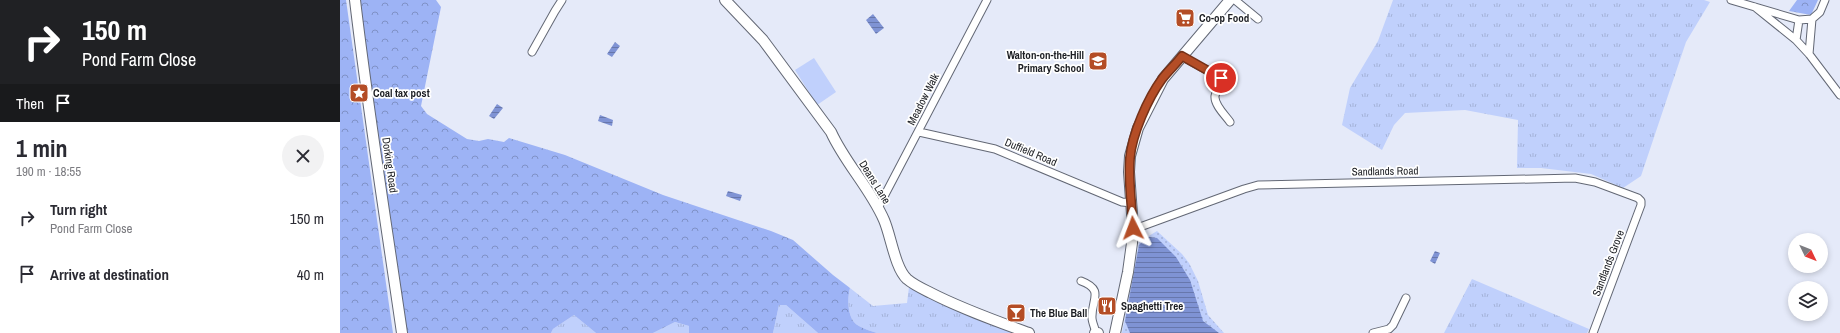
<!DOCTYPE html>
<html lang="en">
<head>
<meta charset="utf-8">
<style>
	body { margin:0; font-family:"Archivo Narrow",sans-serif; background:#f2f2f3; color:#2b2b33; height:100vh; display:flex; flex-direction:column; font-size:15px; white-space:nowrap }
	* { box-sizing:border-box; margin:0 }
	p { font-size:13px; color:#7c7c81 }
	.icon { flex:none; width:22px; height:22px; fill:none; stroke:currentColor; stroke-width:2; stroke-linecap:round; stroke-linejoin:round }
	.map { position:relative; flex:1; overflow:hidden }
	.panel { display:flex; flex-direction:column; background:#fff; width:340px }
	.panel>* { flex:none }
	.hud { background:#202124; color:#fff; overflow:hidden }
	.needle { width:26px; rotate:133deg }
	.fabs { position:absolute; left:1448px; top:233px; display:grid; gap:8px }
	.fabs a { display:grid; place-items:center; width:40px; height:40px; border-radius:50%; background:#fff; box-shadow:0 2px 6px #0003; font-size:20px }
	.pin { position:absolute; display:grid; place-items:center; width:34px; height:34px; color:#fff; margin:-17px; border:2px solid #fff; border-radius:50%; box-shadow:0 1px 4px #0007 }
	.me { position:absolute; width:44px; margin:-22px; rotate:357deg; stroke-linejoin:round; filter:drop-shadow(0 0 3px #0008) }
	.turn { display:flex; align-items:center; gap:14px; height:84px; padding:0 16px; font-size:18px }
	.turn .icon { width:52px; height:52px; stroke-width:2.5 }
	.turn b { display:block; font-size:28px; line-height:34px }
	.then { display:flex; align-items:center; height:38px; padding:0 16px; background:#0003; gap:8px; font-size:15px }
	.round { display:grid; place-items:center; flex:none; width:42px; height:42px; border-radius:21px; background:#f2f2f3 }
	.headline { display:flex; align-items:center; justify-content:space-between; height:68px; padding:0 16px }
	h1 { font-size:24px; font-weight:700; line-height:30px }
	ul { padding:0; list-style:none }
	li { display:flex; align-items:center; gap:12px; height:56px; padding:0 16px }
	li div { flex:1 }
	li b { display:block; font-size:15px }
	li em { font-style:normal }
	main { display:flex; flex:1; min-height:0 }
	.map>svg:first-child { display:block }
	.grass { fill:url(#grass-tufts) }
	.forest { fill:url(#forest-crowns) }
	.park { fill:url(#park-dots) }
	.garden { fill:#c0d0fc }
	.water { fill:url(#water-rules) }
	.lines { fill:none; stroke-linecap:round; stroke-linejoin:round }
	.street-casing { stroke:#636875; stroke-width:9 }
	.secondary-casing { stroke:#636875; stroke-width:12 }
	.street { stroke:#fff; stroke-width:7 }
	.secondary { stroke:#fff; stroke-width:10 }
	.route-casing { stroke:#753219; stroke-width:10 }
	.route { stroke:#b44d26; stroke-width:7 }
	.labels { text-anchor:middle; dominant-baseline:central; stroke-width:3.5; stroke-linejoin:round; paint-order:stroke }
	.poi-label { font-size:11px; font-weight:bold; fill:#1c1e23; stroke:#fff; text-anchor:start }
	.street-label { font-size:11px; fill:#1c1e23; stroke:#fff }
</style>
</head>
<body>
<main>
<section class="panel">
<div class="hud">
<div class="turn"><svg class="icon" aria-label="right" viewBox="0 0 24 24"><path d="M7 20v-9h11M14 6l5 5-5 5"/></svg><div><b>150 m</b>Pond Farm Close</div></div>
<div class="then">Then<svg class="icon" aria-label="arrive" viewBox="0 0 24 24"><path d="M6 21V4h12l-3 4 3 4H6"/></svg></div>
</div>
<div class="headline"><div><h1>1 min</h1><p>190 m · 18:55</p></div><a class="round"><svg class="icon" aria-label="close" viewBox="0 0 24 24"><path d="M6 6l12 12M18 6L6 18"/></svg></a></div>
<ul>
<li><svg class="icon" aria-label="right" viewBox="0 0 24 24"><path d="M7 20v-9h11M14 6l5 5-5 5"/></svg><div><b>Turn right</b><p>Pond Farm Close</p></div><em>150 m</em></li>
<li><svg class="icon" aria-label="arrive" viewBox="0 0 24 24"><path d="M6 21V4h12l-3 4 3 4H6"/></svg><div><b>Arrive at destination</b></div><em>40 m</em></li>
</ul>
</section>
<div class="map">
<svg width="1500" height="333" viewBox="0 0 1500 333">
	<defs>
		<pattern id="grass-tufts" width="24" height="20" patternUnits="userSpaceOnUse"><rect width="24" height="20" fill="#c0d0fc"/><path d="M3 7l-1-3M5 7V3M7 7l1-3M15 17l-1-3M17 17v-4M19 17l1-3" fill="none" stroke="#a4b2d8"/></pattern>
		<pattern id="forest-crowns" width="20" height="18" patternUnits="userSpaceOnUse"><rect width="20" height="18" fill="#9db3f5"/><path d="M2 6a3 3 0 1 1 6 0M12 15a3 3 0 1 1 6 0" fill="none" stroke="#7f91c6"/></pattern>
		<pattern id="park-dots" width="8" height="8" patternUnits="userSpaceOnUse"><rect width="8" height="8" fill="#c0d0fc"/><path d="M2 2h.1M6 6h.1" fill="none" stroke="#a4b2d8" stroke-width="1.8" stroke-linecap="round"/></pattern>
		<pattern id="water-rules" width="6" height="5" patternUnits="userSpaceOnUse"><rect width="6" height="5" fill="#7f93d4"/><path d="M0 2.5h6" fill="none" stroke="#6777ac"/></pattern>
	</defs>
	<rect width="100%" height="100%" fill="#e5eaf9"/>
	<path class="grass" d="M1053 0H1364L1370 2 1346 42 1301 176 1283 188 1251 174 1201 168H1177L1178 120 1125 110 1065 113 1054 125 1042 150 1002 125 1010 88 1038 41Z
		M1132 279 1249 329 1247 333H1104Z
		M569 287 612 309 675 333H537C531 331 524 329 519 326 507 320 507 299 510 288L533 306 567 303Z
		M439 305H446L478 333H433Z
		M234 315 256 333H211L213 329Z
		M335 322 349 326V333H313Z"/>
	<path class="forest" d="M0 0H6L53 333H0Z
		M19 0H96L101 7 81 106 87 114 127 139 139 141 148 139 164 142 169 138 225 155 323 195 431 231 453 240 493 275 510 288C507 299 507 320 519 326 524 329 531 331 537 333H478L446 305H439L433 333H349V326L335 322 313 333H256L234 315 213 329 211 333H67Z
		M1457 0H1478L1471 15 1449 11Z"/>
	<path class="park" d="M817 231 842 254 849 263 858 281 868 315 884 333H782L799 242Z"/>
	<path class="garden" d="M474 58 496 92 477 105 455 70Z"/>
	<path class="water" d="M533 14 544 28 536 34 526 20Z
		M275 42 280 46 272 57 267 54Z
		M157 104 163 108 154 119 149 116Z
		M260 115 273 120 272 126 258 121Z
		M388 191 402 195 400 201 386 196Z
		M809 237 817 238 836 257 850 280 863 321 879 333H790L785 321 799 245 803 241Z
		M1095 251 1100 253 1095 264 1090 261Z"/>
	<g class="lines">
		<g class="street-casing">
			<path id="street" d="M895 0 918 19
				M1391 0 1459 20 1472 19
				M1415 7 1456 40 1469 54 1500 95
				M1472 19 1480 12 1485 0
				M1456 40 1459 20
				M192 52 215 11 222 0
				M1469 54 1472 19
				M843 57 881 78C882 87 876 89 875 96 874 105 886 116 890 122
				M579 132 655 149 782 202 792 203
				M538 208 647 0
				M793 228 800 227 904 189 918 185 1235 178 1255 182 1298 198 1301 201V205L1253 333
				M741 281C765 290 751 300 752 318 752 322 755 328 756 333
				M1033 333 1049 329 1053 325 1066 298"/>
		</g>
		<g class="secondary-casing">
			<path id="secondary" d="M15 0C28 111 46 222 62 333
				M385 0 423 40 491 132C505 163 530 188 544 220 551 236 555 268 567 279 574 285 583 289 591 293 622 309 656 321 689 333
				M755 333H758
				M775 333 788 272 792 243 793 228 789 172 790 156 798 128 823 79 890 0"/>
		</g>
		<use href="#street" class="street"/>
		<use href="#secondary" class="secondary"/>
	</g>
	<g class="lines">
		<g class="route-casing">
			<path id="route" d="M793 228C792 205 788 181 790 158 792 134 808 98 822 79 828 71 836 64 842 56L881 78"/>
		</g>
		<use href="#route" class="route"/>
	</g>
	<defs>
		<g id="supermarket-square" transform="scale(1)"><rect x="-9" y="-9" width="18" height="18" rx="4" fill="#b44d26" stroke="#fff"/><path d="M-6-5.5h2.5l.6 2H6L4.5 2H-2.5L-4.4-4H-6ZM-1.5 3.2a1.3 1.3 0 1 0 .1 0ZM3 3.2a1.3 1.3 0 1 0 .1 0Z" fill="#fff"/></g>
		<g id="school-square" transform="scale(1)"><rect x="-9" y="-9" width="18" height="18" rx="4" fill="#b44d26" stroke="#fff"/><path d="M0-5L7-2L0 1L-7-2ZM-4 1L0 2.5L4 1V4Q0 6-4 4Z" fill="#fff"/></g>
		<g id="sight-square" transform="scale(1)"><rect x="-9" y="-9" width="18" height="18" rx="4" fill="#b44d26" stroke="#fff"/><path d="M0-6L1.8-2.2L6-1.7L2.9 1.2L3.7 5.4L0 3.3L-3.7 5.4L-2.9 1.2L-6-1.7L-1.8-2.2Z" fill="#fff"/></g>
		<g id="restaurant-square" transform="scale(1)"><rect x="-9" y="-9" width="18" height="18" rx="4" fill="#b44d26" stroke="#fff"/><path d="M-5-6h1v4h1v-4h1v4h1v-4h1v5L-1.5 .5V6h-2V.5L-5-1ZM5-6V6H3V1.5H1.5Q1.5-4 5-6Z" fill="#fff"/></g>
		<g id="bar-square" transform="scale(1)"><rect x="-9" y="-9" width="18" height="18" rx="4" fill="#b44d26" stroke="#fff"/><path d="M-6-5H6L.8 .8V4.5H3.5V6h-7V4.5H-.8V.8Z" fill="#fff"/></g>
	</defs>
	<g fill-rule="evenodd">
		<use href="#supermarket-square" x="845" y="18"/>
		<use href="#school-square" x="758" y="61"/>
		<use href="#sight-square" x="19" y="93"/>
		<use href="#restaurant-square" x="767" y="306"/>
		<use href="#bar-square" x="676" y="313"/>
	</g>
	<g class="labels">
		<g class="poi-label">
			<text x="859" y="18">Co-op Food</text>
			<text x="744" y="55" text-anchor="end">Walton-on-the-Hill<tspan x="744" dy="13">Primary School</tspan></text>
			<text x="33" y="93">Coal tax post</text>
			<text x="781" y="306">Spaghetti Tree</text>
			<text x="690" y="313">The Blue Ball</text>
		</g>
		<g class="street-label">
			<text transform="translate(583 99) rotate(-63)">Meadow Walk</text>
			<text transform="translate(691 152) rotate(23)">Duffield Road</text>
			<text transform="translate(50 165) rotate(82)">Dorking Road</text>
			<text transform="translate(1045 171) rotate(-1)">Sandlands Road</text>
			<text transform="translate(535 182) rotate(58)">Deans Lane</text>
			<text transform="translate(1268 263) rotate(-69)">Sandlands Grove</text>
		</g>
	</g>
</svg>
<div class="fabs">
<a><svg class="needle" viewBox="-14 -14 28 28"><path d="M0-13l5 13h-10z" fill="#e53935"/><path d="M0 13l5-13h-10z" fill="#7c7c81"/></svg></a>
<a><svg class="icon" aria-label="layers" viewBox="0 0 24 24"><path d="M12 4l9 5-9 5-9-5zM3 14l9 5 9-5"/></svg></a>
</div>
<div class="pin" style="left:881px;top:78px;background:#d93025"><svg class="icon" aria-label="arrive" viewBox="0 0 24 24"><path d="M6 21V4h12l-3 4 3 4H6"/></svg></div>
<svg class="me" style="left:793px;top:228px" viewBox="-20 -20 40 40"><path d="M0-17L14 15 0 8-14 15z" fill="#b44d26" stroke="#fff" stroke-width="4"/></svg>
</div>
</main>
</body>
</html>
